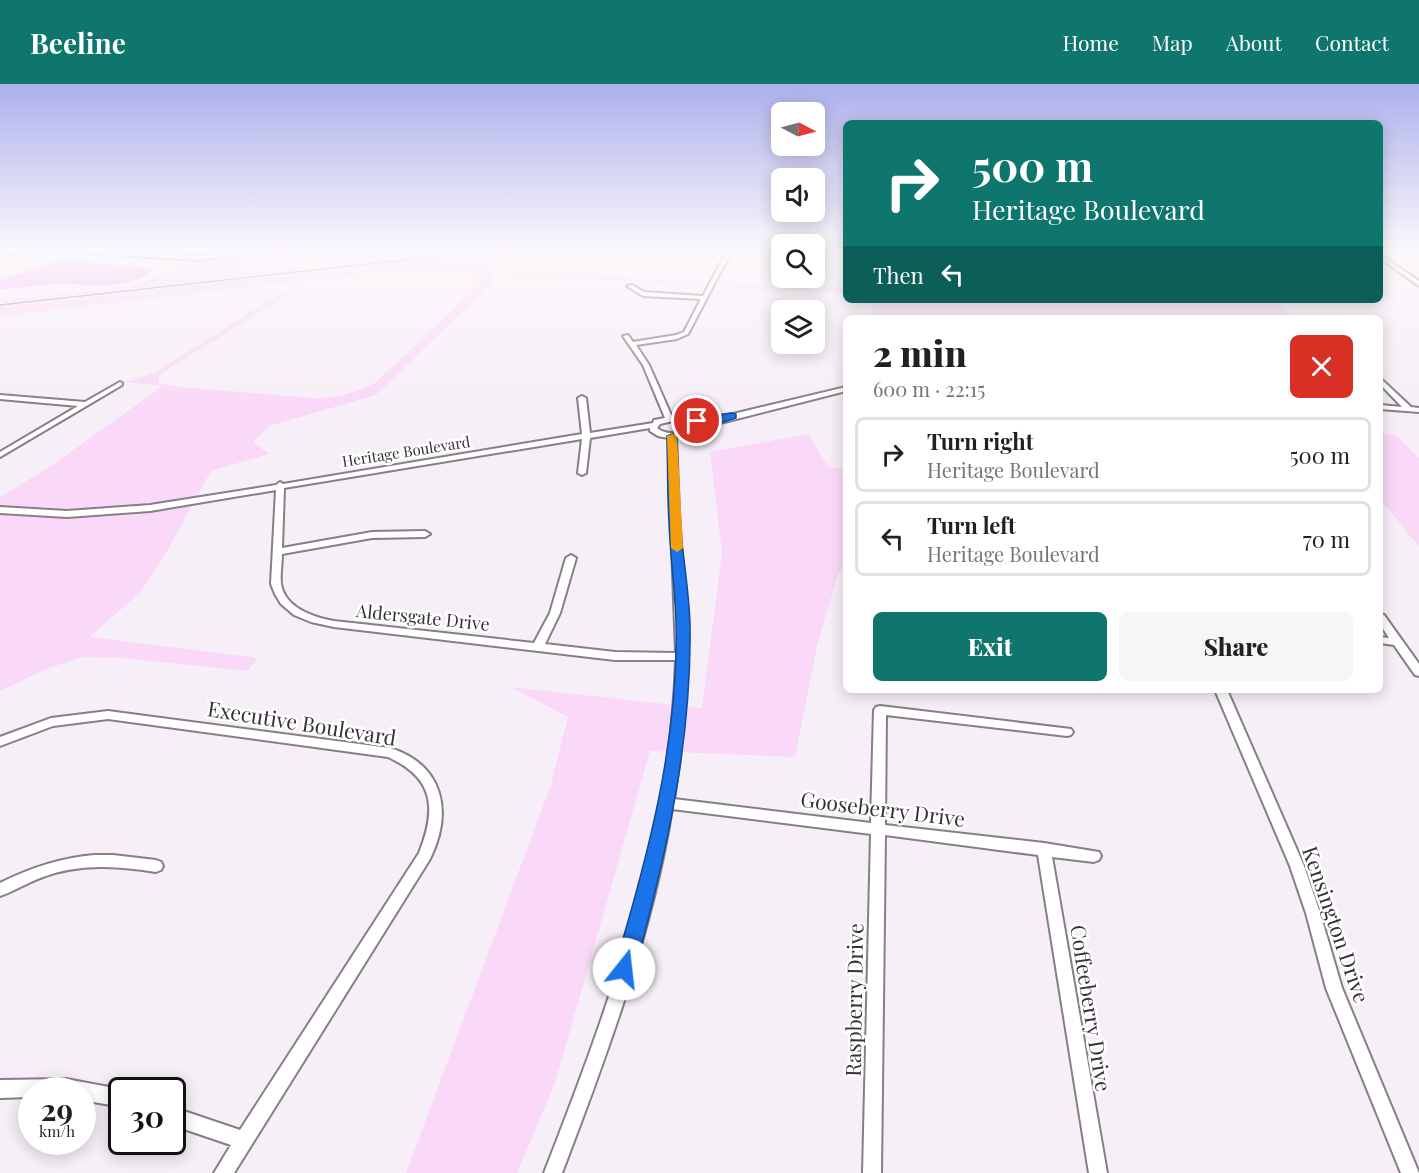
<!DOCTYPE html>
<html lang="en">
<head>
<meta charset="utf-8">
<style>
	body { margin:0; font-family:"Playfair Display",serif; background:#f6f6f6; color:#202124; height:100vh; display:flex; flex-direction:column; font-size:22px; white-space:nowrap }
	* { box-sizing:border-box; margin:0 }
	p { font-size:20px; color:#757577 }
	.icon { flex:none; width:33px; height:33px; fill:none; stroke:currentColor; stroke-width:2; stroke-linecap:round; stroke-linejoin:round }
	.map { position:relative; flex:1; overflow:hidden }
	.panel { position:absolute; left:843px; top:231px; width:540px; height:378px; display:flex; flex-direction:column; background:#fff; border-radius:9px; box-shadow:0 3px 15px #0003 }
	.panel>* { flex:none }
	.banner { position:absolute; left:843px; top:36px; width:540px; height:183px; border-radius:9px; box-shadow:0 3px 15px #0003; background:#0f766e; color:#fff; overflow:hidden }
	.needle { width:39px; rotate:96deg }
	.tools { position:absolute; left:771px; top:18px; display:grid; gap:12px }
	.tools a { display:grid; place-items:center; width:54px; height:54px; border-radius:9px; background:#fff; box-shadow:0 3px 15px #0003; font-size:30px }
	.speed { position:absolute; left:18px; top:993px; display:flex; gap:12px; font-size:30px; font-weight:700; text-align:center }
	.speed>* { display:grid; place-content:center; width:78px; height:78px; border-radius:50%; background:#fff; box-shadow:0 3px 15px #0003; line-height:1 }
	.speed small { font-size:15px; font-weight:400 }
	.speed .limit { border:3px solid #111; border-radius:9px; background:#fff; color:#111 }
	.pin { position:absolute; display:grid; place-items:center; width:51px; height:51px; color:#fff; margin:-26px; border:3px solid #fff; border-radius:50%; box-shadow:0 2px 6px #0007 }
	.me { position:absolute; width:66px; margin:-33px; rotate:16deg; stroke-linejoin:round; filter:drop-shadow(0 0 4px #0008) }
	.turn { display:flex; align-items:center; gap:21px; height:126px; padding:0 30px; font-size:27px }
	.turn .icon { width:78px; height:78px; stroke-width:2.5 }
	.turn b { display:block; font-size:42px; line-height:51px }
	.then { display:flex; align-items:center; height:57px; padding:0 30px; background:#0003; gap:12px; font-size:22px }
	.round { display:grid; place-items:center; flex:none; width:63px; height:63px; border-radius:9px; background:#f6f6f6 }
	.overview { display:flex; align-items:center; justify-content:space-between; height:102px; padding:0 30px }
	h1 { font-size:36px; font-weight:800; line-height:45px }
	.cta { display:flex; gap:12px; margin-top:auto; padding:12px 30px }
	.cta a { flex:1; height:69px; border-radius:9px; background:#0f766e; color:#fff; font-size:24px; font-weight:800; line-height:69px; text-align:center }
	.cta a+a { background:#f6f6f6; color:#202124 }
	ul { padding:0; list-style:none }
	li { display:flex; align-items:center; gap:18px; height:75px; margin:0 12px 9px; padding:0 18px; border:3px solid #e0e0e0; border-radius:9px }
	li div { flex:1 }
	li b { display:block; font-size:22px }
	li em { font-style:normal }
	header { display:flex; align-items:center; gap:36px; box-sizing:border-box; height:84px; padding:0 30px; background:#0f766e; color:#fff }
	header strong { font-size:28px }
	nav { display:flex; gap:33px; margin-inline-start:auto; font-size:21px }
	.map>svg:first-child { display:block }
	.green { fill:#f9d9f7 }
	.water { fill:#f5abf2 }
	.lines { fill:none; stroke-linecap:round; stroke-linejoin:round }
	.minor-casing { stroke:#867f86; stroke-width:4 }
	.minor { fill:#fff; fill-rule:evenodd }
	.rail { stroke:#969196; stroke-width:1.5 }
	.route { fill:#1a73e8; stroke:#114b97; stroke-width:1.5 }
	.slow { fill:#f59e0b }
	.labels { text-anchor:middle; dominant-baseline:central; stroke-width:5; stroke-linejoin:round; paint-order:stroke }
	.far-street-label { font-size:15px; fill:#353235; stroke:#fff }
	.street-label { font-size:18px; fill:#353235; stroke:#fff }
	.near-street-label { font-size:21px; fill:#353235; stroke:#fff }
</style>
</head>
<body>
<header>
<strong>Beeline</strong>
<nav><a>Home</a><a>Map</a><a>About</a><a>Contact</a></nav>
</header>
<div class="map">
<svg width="1419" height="1089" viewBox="0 0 1419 1089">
	<rect width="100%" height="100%" fill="#f7eff7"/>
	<path class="green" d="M273 167H283L312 176 236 184 229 186 225 190 468 167 0 219V216L129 203 195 178Z
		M494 167H552L489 174 482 177V183L518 188 821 205 845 201 846 185V209L492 189 493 198 376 311 269 342 253 358 269 370 211 387 166 469 140 509 89 553 258 574 248 587 121 574 83 573 48 584 0 607V413L48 384 163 302 115 297H131L156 288 277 211 298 205 176 280 159 292V299L179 303 315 314C338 314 355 309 375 299L478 202 482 194 470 188 396 186 0 232V223Z
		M872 216H1275L1292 234H874Z
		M808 350 829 384 846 385V479L838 490 817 562 795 673 650 667 555 999 517 1089H406L551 701 568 633 510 603 702 624 722 469 710 368Z
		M1380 350 1396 351 1419 374V463L1380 415Z"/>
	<path class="water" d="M77 176 155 185C127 209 88 199 56 200 37 201 19 204 0 206V197L54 177Z"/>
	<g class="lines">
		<g class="minor-casing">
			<path id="minor" d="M28 167H46L0 171V169Z
				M63 167 198 172 248 167H259L198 176 65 168Z
				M726 169 730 170 688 250 677 255 636 261 649 281 672 333 685 336 733 330 846 303V307L693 346 687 350 676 353 679 427 688 573 680 675 674 715 871 739 874 626 876 623 880 622 1071 645 1073 648 1071 651 1067 652 886 631 885 741 1044 759 1099 768 1101 772 1099 776 1094 778 1052 773 1107 1089H1089L1038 771 885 751 881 1089H863L871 750 672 725C652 850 607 971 562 1089H544C608 925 671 755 676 576H615L334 543 311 538 294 531 281 520 275 510 271 500 276 406 150 427 67 433 0 429V423L67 427 150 421 276 401 280 398 283 400 582 350 578 314 582 312 586 314 590 349 653 339 654 336 665 334 643 281 623 252 628 251 633 258 676 251 684 248 701 215 643 212 627 202 632 201 644 208 703 212ZM673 337 684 340 685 345C675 350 666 351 657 344L660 340ZM650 344V347L658 352 668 354 676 569 615 568 545 560 560 529 576 474 571 471 566 474 550 529 534 559 334 537C313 533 285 524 281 500 280 490 282 479 282 470L372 454 425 453 430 450 425 447 372 448 282 464 284 404 582 355 578 389 582 391 586 389 590 354Z
				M1380 171 1419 197V202L1380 174Z
				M1380 294 1411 323 1419 324V328L1380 325V321L1402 323 1380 300Z
				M120 298 122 299V301L0 373V368L78 322 0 315V311L85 318Z
				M1380 530 1384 531 1419 580V592L1415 591 1394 561 1380 559V553L1389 554 1380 540Z
				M1215 606H1227L1304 782 1320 829 1342 904 1419 1089H1401L1326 904 1306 829 1290 782Z
				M108 627 390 664C444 681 453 728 430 775L234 1089H214L231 1061 172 1041V1023L240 1046 419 769C437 724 434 694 388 673L108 635 53 642 0 662V653L51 634Z
				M94 771H113L156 776 161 778 163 782 161 786 156 788C118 782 80 779 43 793 28 798 15 807 0 812V799C30 784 60 774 94 771Z
				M66 995 125 1006H122V1023L82 1016V1006H32V1013L0 1014V996Z"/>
		</g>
		<use href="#minor" class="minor"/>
		<path class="rail" d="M0 221 485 167"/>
	</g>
	<linearGradient id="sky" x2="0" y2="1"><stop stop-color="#adb0ec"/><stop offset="0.52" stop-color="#fbf8fb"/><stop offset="1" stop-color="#fbf8fb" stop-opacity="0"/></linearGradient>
	<rect width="1419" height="319" fill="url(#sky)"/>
	<path class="route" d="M732 329 736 330V334L677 353C678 382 678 411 680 440 683 473 689 507 690 540 692 658 666 772 635 885L632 892 624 894 617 892 614 885C648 773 679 656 676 538 675 504 670 471 669 438 667 409 668 380 667 352L699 339H693V335Z"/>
	<path class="slow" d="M683 346 692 348 677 353 683 464 677 468 671 464 667 352Z"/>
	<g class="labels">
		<g class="far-street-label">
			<text transform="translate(406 367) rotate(-9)">Heritage Boulevard</text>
		</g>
		<g class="street-label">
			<text transform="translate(423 533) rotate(6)">Aldersgate Drive</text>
		</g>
		<g class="near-street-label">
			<text transform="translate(302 638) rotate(9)">Executive Boulevard</text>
			<text transform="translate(883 724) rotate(7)">Gooseberry Drive</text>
			<text transform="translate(1337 840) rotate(71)">Kensington Drive</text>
			<text transform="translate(853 916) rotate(-89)">Raspberry Drive</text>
			<text transform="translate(1092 924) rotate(81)">Coffeeberry Drive</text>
		</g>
	</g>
</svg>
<div class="tools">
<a><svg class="needle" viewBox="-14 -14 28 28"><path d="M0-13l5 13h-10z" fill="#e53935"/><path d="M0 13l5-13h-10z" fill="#757577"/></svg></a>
<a><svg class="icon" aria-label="sound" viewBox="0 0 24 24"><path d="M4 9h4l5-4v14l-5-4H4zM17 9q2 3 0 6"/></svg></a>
<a><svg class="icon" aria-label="search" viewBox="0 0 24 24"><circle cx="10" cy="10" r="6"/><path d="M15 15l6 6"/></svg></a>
<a><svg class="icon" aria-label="layers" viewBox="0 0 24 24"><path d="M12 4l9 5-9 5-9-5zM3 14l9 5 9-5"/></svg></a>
</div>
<div class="speed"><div>29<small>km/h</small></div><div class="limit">30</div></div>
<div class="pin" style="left:697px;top:337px;background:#d93025"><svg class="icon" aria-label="arrive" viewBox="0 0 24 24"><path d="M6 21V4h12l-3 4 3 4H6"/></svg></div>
<svg class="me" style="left:624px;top:885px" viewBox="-20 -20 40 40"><circle r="19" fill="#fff"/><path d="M0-13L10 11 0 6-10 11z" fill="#1a73e8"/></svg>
<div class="banner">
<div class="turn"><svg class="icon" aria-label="right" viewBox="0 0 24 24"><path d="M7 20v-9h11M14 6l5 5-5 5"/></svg><div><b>500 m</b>Heritage Boulevard</div></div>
<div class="then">Then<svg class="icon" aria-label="left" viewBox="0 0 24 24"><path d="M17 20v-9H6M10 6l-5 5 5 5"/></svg></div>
</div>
<section class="panel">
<div class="overview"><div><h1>2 min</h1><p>600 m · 22:15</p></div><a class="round" style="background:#d93025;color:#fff"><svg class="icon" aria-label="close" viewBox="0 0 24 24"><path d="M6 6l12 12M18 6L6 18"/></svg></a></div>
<ul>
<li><svg class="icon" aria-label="right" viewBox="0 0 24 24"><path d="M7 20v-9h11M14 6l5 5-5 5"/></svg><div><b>Turn right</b><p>Heritage Boulevard</p></div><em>500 m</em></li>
<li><svg class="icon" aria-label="left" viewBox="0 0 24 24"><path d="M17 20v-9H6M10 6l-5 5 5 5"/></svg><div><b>Turn left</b><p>Heritage Boulevard</p></div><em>70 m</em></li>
</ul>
<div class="cta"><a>Exit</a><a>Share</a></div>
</section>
</div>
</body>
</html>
